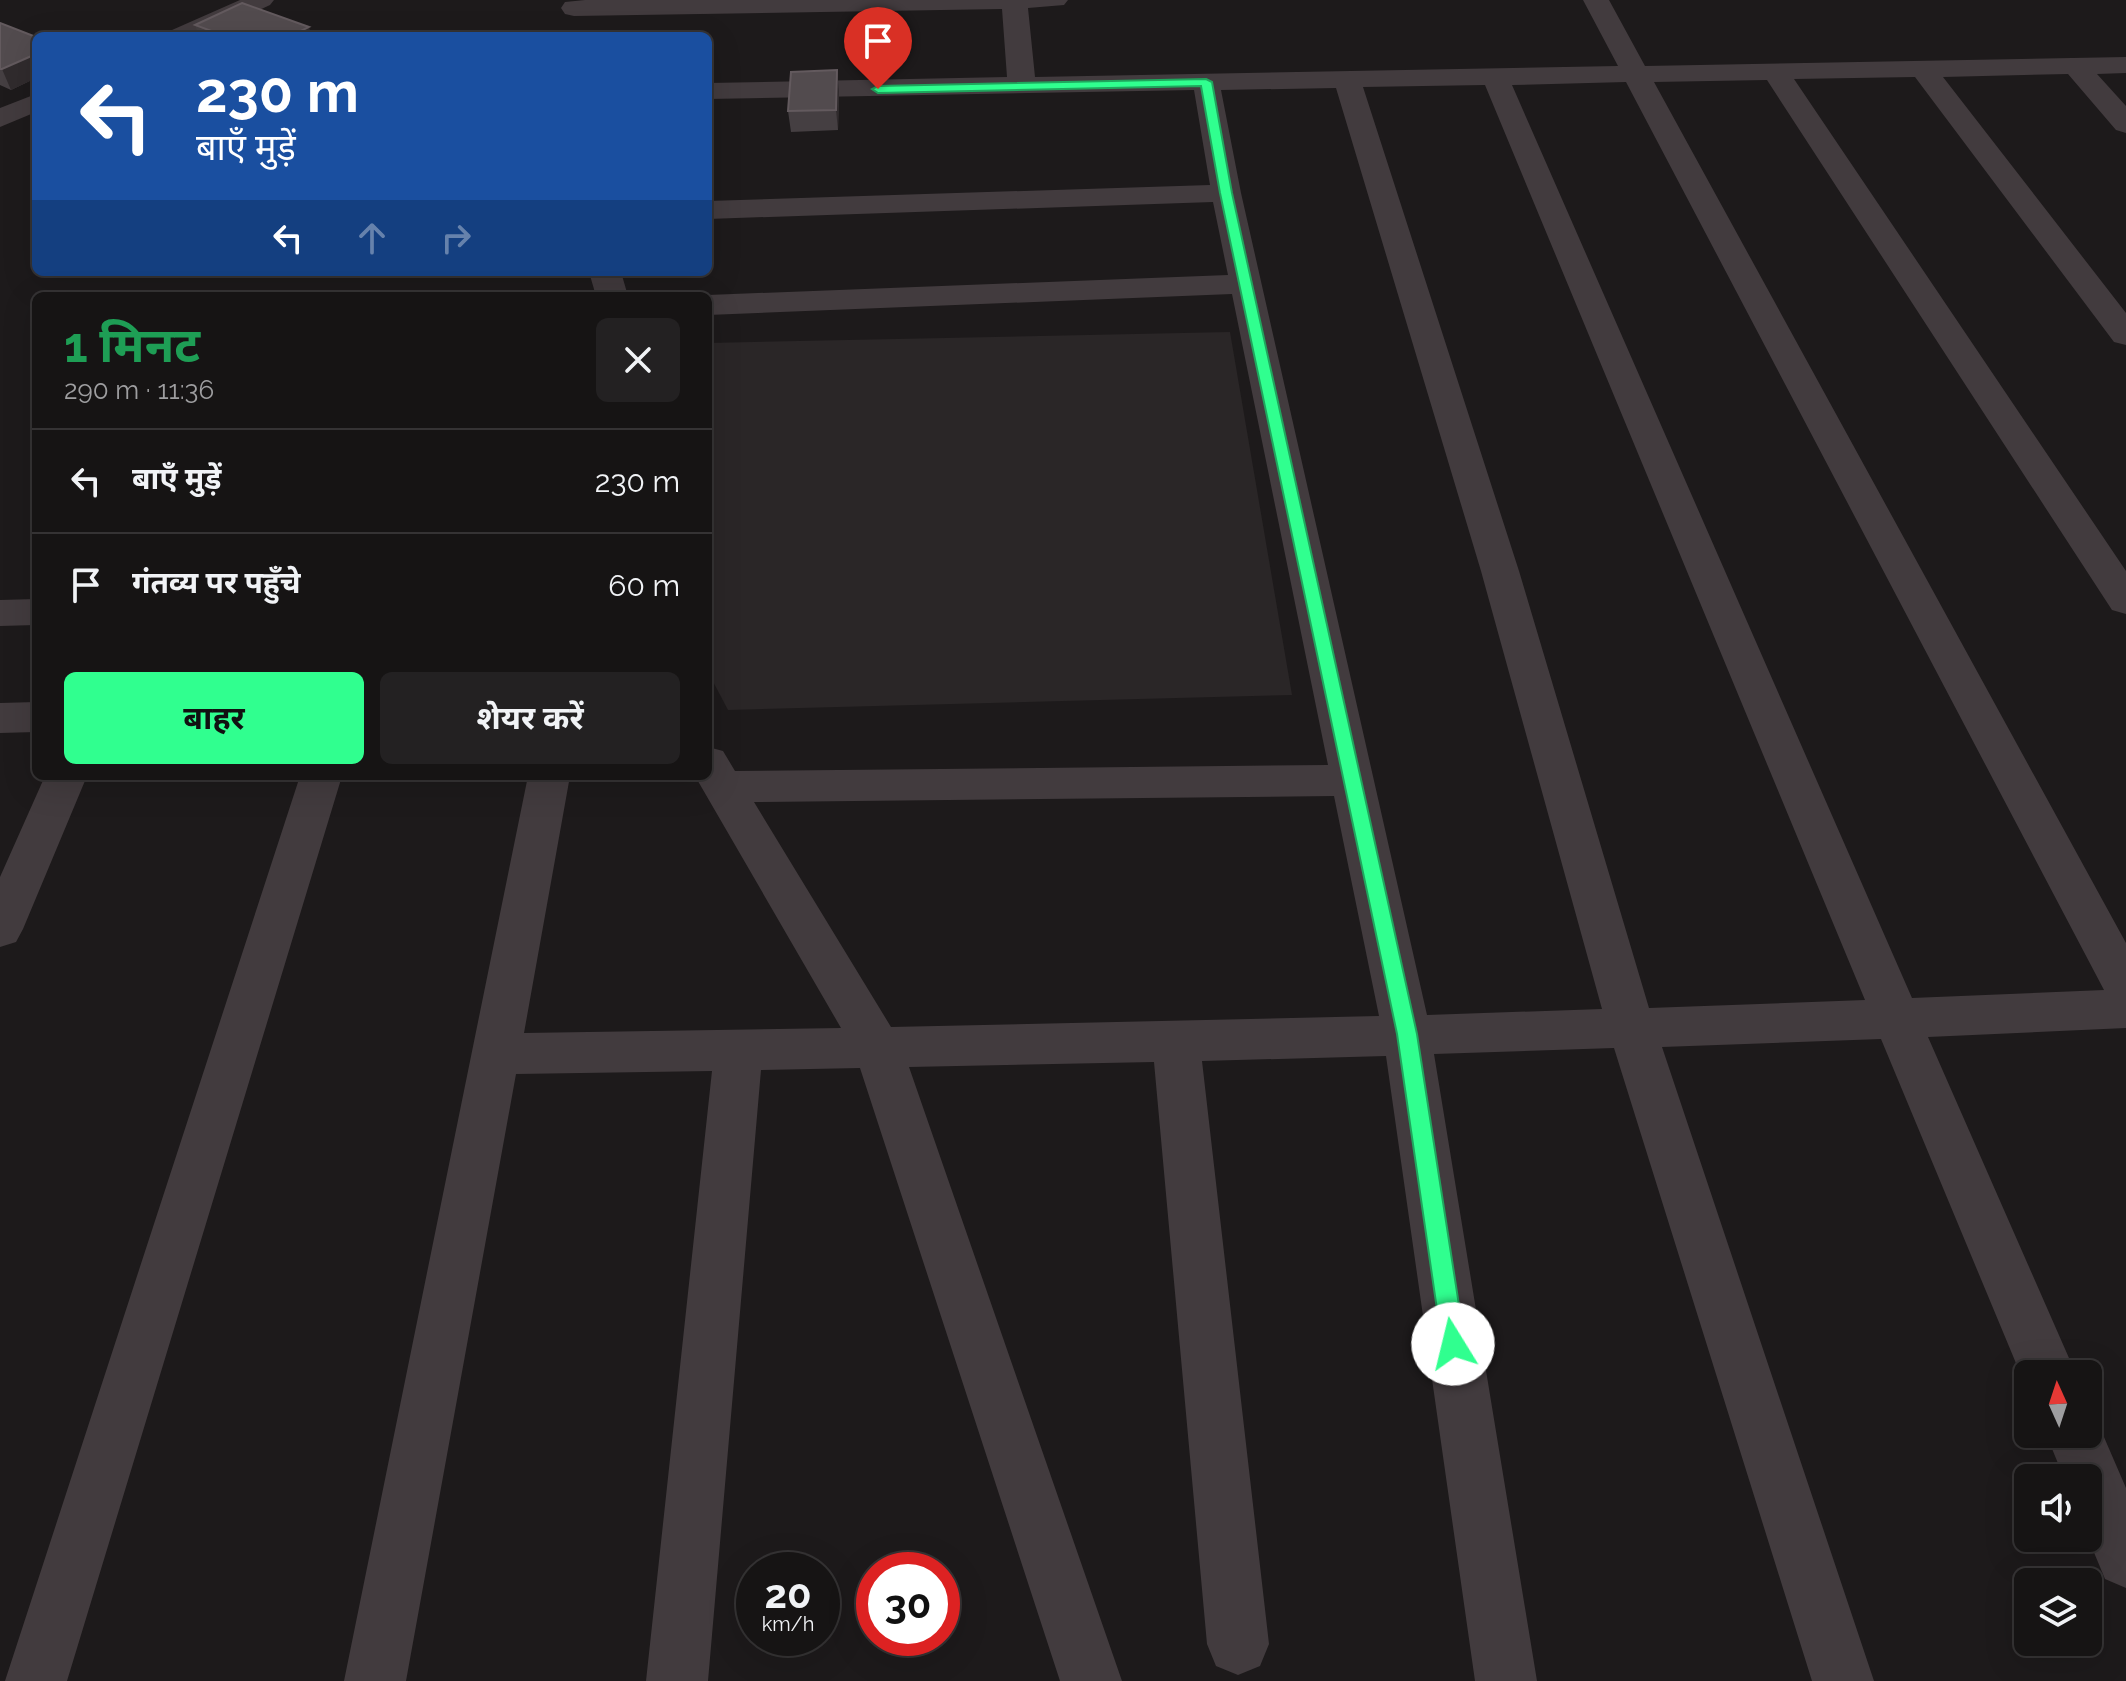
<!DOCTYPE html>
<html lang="hi">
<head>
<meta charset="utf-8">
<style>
	body { margin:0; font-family:Raleway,"Noto Sans Devanagari",sans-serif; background:#232122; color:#f1f3f6; height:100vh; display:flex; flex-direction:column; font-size:30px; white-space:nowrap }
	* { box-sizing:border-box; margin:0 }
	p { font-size:26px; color:#9e9ea0 }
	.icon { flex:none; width:44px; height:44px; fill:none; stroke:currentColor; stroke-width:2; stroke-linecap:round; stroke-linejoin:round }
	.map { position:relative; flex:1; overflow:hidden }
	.panel { position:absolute; left:32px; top:292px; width:680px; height:488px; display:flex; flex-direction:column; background:#161414; border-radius:12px; box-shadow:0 8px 32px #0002,0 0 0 2px #353334 }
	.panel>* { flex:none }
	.top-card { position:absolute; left:32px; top:32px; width:680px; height:244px; border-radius:12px; box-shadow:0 8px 32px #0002,0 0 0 2px #353334; background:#1a4fa0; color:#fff; overflow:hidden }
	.needle { width:52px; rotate:357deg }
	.controls { position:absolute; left:2014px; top:1360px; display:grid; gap:16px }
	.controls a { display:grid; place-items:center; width:88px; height:88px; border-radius:12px; background:#161414; box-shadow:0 8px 32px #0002,0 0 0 2px #353334; font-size:40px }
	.speed { position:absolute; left:736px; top:1552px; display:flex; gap:16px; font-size:40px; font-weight:700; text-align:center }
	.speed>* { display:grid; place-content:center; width:104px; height:104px; border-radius:50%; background:#161414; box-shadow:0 8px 32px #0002,0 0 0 2px #353334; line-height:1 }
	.speed small { font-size:20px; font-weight:400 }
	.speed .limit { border:12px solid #d22; background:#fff; color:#111 }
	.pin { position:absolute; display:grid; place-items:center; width:68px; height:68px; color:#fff; margin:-82px -34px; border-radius:50% 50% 50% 0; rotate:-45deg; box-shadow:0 0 8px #0007 }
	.pin .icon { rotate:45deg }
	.me { position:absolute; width:88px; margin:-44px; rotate:351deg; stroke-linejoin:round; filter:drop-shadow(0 0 6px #0008) }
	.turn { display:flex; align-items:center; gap:28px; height:168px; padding:0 32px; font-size:36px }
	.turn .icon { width:104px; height:104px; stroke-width:2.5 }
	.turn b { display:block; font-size:56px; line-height:68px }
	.lanes { display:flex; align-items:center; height:76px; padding:0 32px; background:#0003; justify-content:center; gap:40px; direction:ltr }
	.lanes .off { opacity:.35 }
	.round { display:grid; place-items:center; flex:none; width:84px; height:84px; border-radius:12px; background:#232122 }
	.overview { display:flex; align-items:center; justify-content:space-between; height:136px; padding:0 32px }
	h1 { font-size:48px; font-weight:700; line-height:60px; color:#1e9e55 }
	.button { display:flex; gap:16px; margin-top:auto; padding:16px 32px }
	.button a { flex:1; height:92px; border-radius:12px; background:#30ff8f; color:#111; font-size:32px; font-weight:700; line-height:92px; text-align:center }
	.button a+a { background:#232122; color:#f1f3f6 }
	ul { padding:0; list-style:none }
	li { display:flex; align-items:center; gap:24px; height:104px; padding:0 32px; border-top:2px solid #353334 }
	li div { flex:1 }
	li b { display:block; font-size:30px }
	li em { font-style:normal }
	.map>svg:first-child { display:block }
	.built { fill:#2a2627 }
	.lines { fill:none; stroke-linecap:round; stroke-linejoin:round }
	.minor { fill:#423b3e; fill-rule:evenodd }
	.wall { fill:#453f42 }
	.shaded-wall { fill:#302b2d }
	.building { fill:#524b4e; stroke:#635a5e; stroke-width:2 }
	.route { fill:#30ff8f; stroke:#1fa65d; stroke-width:2 }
</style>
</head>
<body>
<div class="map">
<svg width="2126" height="1681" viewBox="0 0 2126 1681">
	<rect width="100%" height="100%" fill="#1d1a1b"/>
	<path class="built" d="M1230 332 1292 695 728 710 708 672V343Z"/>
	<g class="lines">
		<path class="minor" d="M240 0H274L270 5 203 36H168L172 30Z
			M585 0H1068L1064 5 1028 8 1035 77 1618 66 1583 0H1609L1645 66 2126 57V73L2097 74 2126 106V133L2116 130 2068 74 1943 77 2126 313V345L2114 342 1915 77 1794 79 2126 571V614L2112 610 1767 80 1654 82 2126 943V1028L1928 1037 2076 1374H2028V1392L1881 1039 1662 1047 1874 1681H1812L1614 1048 1434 1054 1537 1681H1475L1386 1056 1202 1061 1269 1644 1260 1666 1238 1675 1216 1666 1207 1644 1154 1062 909 1067 1122 1681H1060L860 1068 761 1070 708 1681H646L712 1071 516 1074 406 1681H344L528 776H570L524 1033 841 1028 695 776H708V747L723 751 735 771 1328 765 1232 294 708 315V296H705L708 295 1228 275 1213 202 708 219V201L1210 185 1194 90 708 99V83L1007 77 1002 9 574 16 565 14 561 8 565 2ZM1626 82 2104 990 1912 998 1512 85ZM1485 85 1865 1000 1649 1008 1519 571 1363 87ZM1336 88 1481 571 1602 1009 1427 1015 1241 193 1221 90ZM1334 796 1379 1016 891 1027 754 802Z
			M36 94V112L0 127V108Z
			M589 272H621L628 296H596Z
			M36 599V625L0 626V600Z
			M36 702V732L0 733V703Z
			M45 776H87L23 929 16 942 0 947V877Z
			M300 776H342L67 1681H5Z
			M2088 1412 2094 1414 2126 1488V1588L2105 1579 2088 1538V1478H2064L2046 1434H2088Z"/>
	</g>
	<path class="wall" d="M0 23 36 37V78L11 90 0 85Z
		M195 25 312 36H199Z
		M837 70 839 91 838 130 791 132 788 111Z"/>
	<path class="shaded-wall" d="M309 27 312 36H291Z
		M36 54V78L11 90 2 69Z
		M837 70 839 91 838 130 836 110Z"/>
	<path class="building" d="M242 3 309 27 291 36H225L195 25Z
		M0 23 36 37V54L2 69H0Z
		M837 70 836 110 788 111 791 72Z"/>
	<path class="route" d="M1206 79 1212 82 1232 193 1417 1034 1465 1344 1461 1352 1453 1355 1445 1352 1442 1344 1397 1034 1220 193 1201 86 878 93 872 89 878 86Z"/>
</svg>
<div class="controls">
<a><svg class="needle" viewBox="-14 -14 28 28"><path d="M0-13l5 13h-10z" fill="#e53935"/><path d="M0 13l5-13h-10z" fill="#9e9ea0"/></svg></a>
<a><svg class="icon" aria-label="sound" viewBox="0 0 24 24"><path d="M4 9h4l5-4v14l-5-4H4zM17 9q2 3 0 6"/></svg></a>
<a><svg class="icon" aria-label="layers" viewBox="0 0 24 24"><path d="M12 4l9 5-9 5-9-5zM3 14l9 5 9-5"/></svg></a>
</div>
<div class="speed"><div>20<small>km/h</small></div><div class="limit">30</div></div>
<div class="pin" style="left:878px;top:89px;background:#d93025"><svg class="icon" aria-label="arrive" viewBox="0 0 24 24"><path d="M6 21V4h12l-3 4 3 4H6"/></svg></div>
<svg class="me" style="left:1453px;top:1344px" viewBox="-20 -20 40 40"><circle r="19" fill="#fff"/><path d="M0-13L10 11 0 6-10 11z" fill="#30ff8f"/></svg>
<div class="top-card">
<div class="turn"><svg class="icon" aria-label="left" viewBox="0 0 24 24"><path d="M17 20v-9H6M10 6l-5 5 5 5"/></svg><div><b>230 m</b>बाएँ मुड़ें</div></div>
<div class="lanes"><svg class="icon" aria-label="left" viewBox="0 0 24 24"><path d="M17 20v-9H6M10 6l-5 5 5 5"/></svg><svg class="icon off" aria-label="ahead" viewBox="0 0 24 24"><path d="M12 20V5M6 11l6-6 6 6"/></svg><svg class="icon off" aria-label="right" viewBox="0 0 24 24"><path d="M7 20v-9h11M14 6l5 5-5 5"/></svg></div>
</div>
<section class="panel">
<div class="overview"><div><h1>1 मिनट</h1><p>290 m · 11:36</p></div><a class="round"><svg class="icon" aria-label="close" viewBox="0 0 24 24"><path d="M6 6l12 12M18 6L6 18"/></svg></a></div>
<ul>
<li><svg class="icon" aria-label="left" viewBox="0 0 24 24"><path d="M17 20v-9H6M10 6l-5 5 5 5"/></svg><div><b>बाएँ मुड़ें</b></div><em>230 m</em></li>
<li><svg class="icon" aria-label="arrive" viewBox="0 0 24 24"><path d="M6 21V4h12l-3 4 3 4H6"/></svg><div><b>गंतव्य पर पहुँचे</b></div><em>60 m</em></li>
</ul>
<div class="button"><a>बाहर</a><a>शेयर करें</a></div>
</section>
</div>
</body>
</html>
